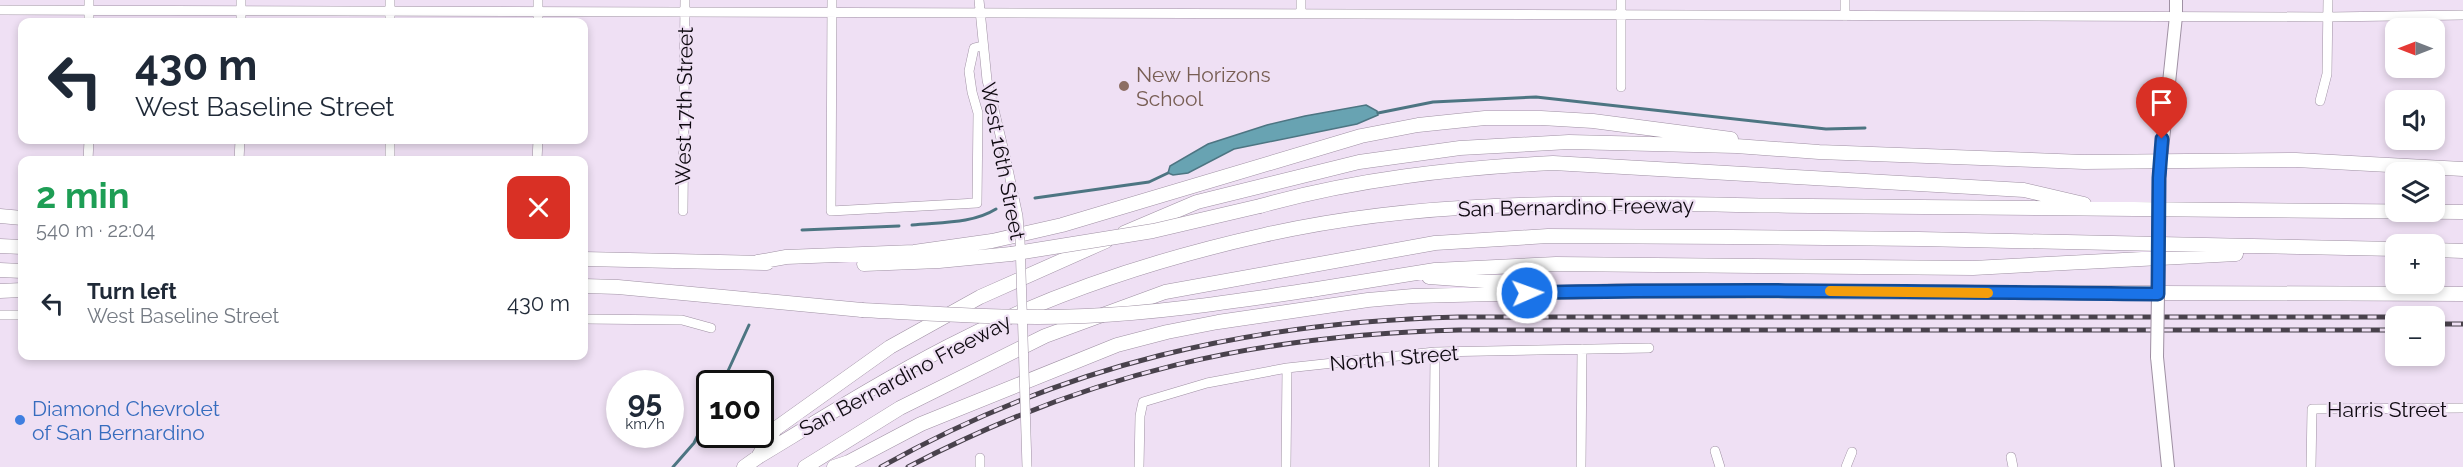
<!DOCTYPE html>
<html lang="en">
<head>
<meta charset="utf-8">
<style>
	body { margin:0; font-family:Raleway,sans-serif; background:#f6f6f7; color:#1f2937; height:100vh; display:flex; flex-direction:column; font-size:22px; white-space:nowrap }
	* { box-sizing:border-box; margin:0 }
	p { font-size:20px; color:#747a83 }
	.icon { flex:none; width:33px; height:33px; fill:none; stroke:currentColor; stroke-width:2; stroke-linecap:round; stroke-linejoin:round }
	.map { position:relative; flex:1; overflow:hidden }
	.details { position:absolute; left:18px; top:156px; width:570px; height:204px; display:flex; flex-direction:column; background:#fff; border-radius:12px; box-shadow:0 3px 9px #0003 }
	.details>* { flex:none }
	.top-card { position:absolute; left:18px; top:18px; width:570px; height:126px; border-radius:12px; box-shadow:0 3px 9px #0003; background:#fff; color:#1f2937; overflow:hidden }
	.needle { width:39px; rotate:270deg }
	.buttons { position:absolute; left:2385px; top:18px; display:grid; gap:12px }
	.buttons a { display:grid; place-items:center; width:60px; height:60px; border-radius:12px; background:#fff; box-shadow:0 3px 9px #0003; font-size:30px }
	.speed { position:absolute; left:606px; top:370px; display:flex; gap:12px; font-size:30px; font-weight:700; text-align:center }
	.speed>* { display:grid; place-content:center; width:78px; height:78px; border-radius:50%; background:#fff; box-shadow:0 3px 9px #0003; line-height:1 }
	.speed small { font-size:15px; font-weight:400 }
	.speed .limit { border:3px solid #111; border-radius:9px; background:#fff; color:#111 }
	.pin { position:absolute; display:grid; place-items:center; width:51px; height:51px; color:#fff; margin:-62px -26px; border-radius:50% 50% 50% 0; rotate:-45deg; box-shadow:0 0 6px #0007 }
	.pin .icon { rotate:45deg }
	.me { position:absolute; width:66px; margin:-33px; rotate:88deg; stroke-linejoin:round; filter:drop-shadow(0 0 4px #0008) }
	.turn { display:flex; align-items:center; gap:21px; height:126px; padding:0 18px; font-size:27px }
	.turn .icon { width:78px; height:78px; stroke-width:2.5 }
	.turn b { display:block; font-size:42px; line-height:51px }
	.round { display:grid; place-items:center; flex:none; width:63px; height:63px; border-radius:12px; background:#f6f6f7 }
	.headline { display:flex; align-items:center; justify-content:space-between; height:102px; padding:0 18px }
	h1 { font-size:36px; font-weight:700; line-height:45px; color:#1e9e55 }
	ul { padding:0; list-style:none }
	li { display:flex; align-items:center; gap:18px; height:90px; padding:0 18px }
	li div { flex:1 }
	li b { display:block; font-size:22px }
	li em { font-style:normal }
	.map>svg:first-child { display:block }
	.water { fill:#68a3b2; stroke:#4d7582; stroke-width:1.5 }
	.lines { fill:none; stroke-linecap:round; stroke-linejoin:round }
	.stream { stroke:#4d7582; stroke-width:3 }
	.minor-casing { stroke:#9f90a3; stroke-width:10 }
	.major-casing { stroke:#9f90a3; stroke-width:14 }
	.highway-casing { stroke:#9f90a3; stroke-width:15 }
	.minor { stroke:#fff; stroke-width:9 }
	.major { stroke:#fff; stroke-width:12 }
	.highway { stroke:#fff; stroke-width:14 }
	.rail-casing { stroke:#49424c; stroke-width:5 }
	.rail { stroke:#efe0f4; stroke-width:3; stroke-dasharray:9; stroke-linecap:butt }
	.minor-bridge-casing { stroke:#9f90a3; stroke-width:10; stroke-linecap:butt }
	.major-bridge-casing { stroke:#9f90a3; stroke-width:14; stroke-linecap:butt }
	.highway-bridge-casing { stroke:#9f90a3; stroke-width:15; stroke-linecap:butt }
	.minor-bridge { stroke:#fff; stroke-width:9 }
	.major-bridge { stroke:#fff; stroke-width:12 }
	.highway-bridge { stroke:#fff; stroke-width:14 }
	.route-casing { stroke:#114b97; stroke-width:15 }
	.route { stroke:#1a73e8; stroke-width:10 }
	.slow { stroke:#f59e0b; stroke-width:10 }
	.education-dot { fill:#8d6e63; stroke:#efe0f4; stroke-width:2 }
	.shop-dot { fill:#3f7fe0; stroke:#efe0f4; stroke-width:2 }
	.labels { text-anchor:middle; dominant-baseline:central; stroke-width:4.5; stroke-linejoin:round; paint-order:stroke }
	.education-label { font-size:21px; fill:#785e54; stroke:#efe0f4; text-anchor:start }
	.street-label { font-size:21px; fill:#0f0a11; stroke:#efe0f4 }
	.shop-label { font-size:21px; fill:#366cbe; stroke:#efe0f4; text-anchor:start }
</style>
</head>
<body>
<div class="map">
<svg width="2463" height="467" viewBox="0 0 2463 467">
	<rect width="100%" height="100%" fill="#efe0f4"/>
	<path class="water" d="M1366 105 1377 111 1378 115 1357 124 1234 149 1188 173 1173 175 1168 173 1170 166 1208 144 1267 125 1305 116Z"/>
	<g class="lines">
		<path class="stream" d="M1378 113 1433 102 1536 97 1826 129 1865 128
			M1035 198 1149 182 1168 173
			M912 225C940 222 972 224 996 209
			M802 230 899 226
			M722 384 749 325
			M673 467 694 443 710 410"/>
		<g class="minor-casing">
			<path id="minor" d="M89 0V22
				M832 0 831 211 977 203 978 113 972 92 969 71 974 48 982 46
				M979 0 987 80 1006 160
				M1301 0V14
				M1621 0V87
				M1845 0V16
				M0 10 2328 17 2463 15
				M241 22V0
				M390 22V0
				M538 22V0
				M2320 101 2327 74 2328 0
				M390 140V160
				M88 160 89 140
				M239 160 240 140
				M537 160 538 140
				M683 211 685 0
				M0 315H22
				M584 319 682 320 711 328
				M1715 451 1720 467
				M2011 457 2013 467
				M980 467V458
				M1139 467 1140 416 1143 402 1207 383 1287 368 1435 352 1649 348
				M1286 467 1287 368
				M1434 467 1435 352
				M1581 467 1582 349
				M1846 467 1852 452
				M2311 467 2312 409 2463 408"/>
		</g>
		<g class="major-casing">
			<path id="major" d="M2159 178 2176 16V0
				M2157 357 2168 467"/>
		</g>
		<g class="highway-casing">
			<path id="highway" d="M1260 206C1356 179 1454 168 1553 163L2024 190 2084 204
				M0 216 22 218
				M1124 233 1197 202 1359 162 1460 148 1569 142 1736 146 1819 152 2084 162 2296 160 2463 169
				M0 246 22 247
				M2434 250 2463 251
				M584 259 767 263
				M758 262 786 257 914 252 992 241 1062 225 1361 136 1418 125 1485 118H1541L1593 121 1731 139
				M864 264 939 261 1011 254
				M0 270 22 271
				M1429 277 1542 285
				M584 286 618 287 862 310
				M1311 290 1435 270 1556 264 1973 268 2236 254
				M0 291 22 290
				M758 457 775 429 890 347 980 297 1106 241
				M744 467 758 457C821 419 883 380 949 346 1047 295 1156 259 1264 235 1442 194 1628 204 1810 206 2027 209 2245 211 2463 212
				M805 467 900 408 1045 336 1165 292 1435 243 1548 236 1731 237 1919 239 2396 249
				M834 467 849 462 921 424 1117 345 1167 332 1218 322 1368 300 1413 296 1617 291 2463 294"/>
		</g>
		<use href="#minor" class="minor"/>
		<use href="#major" class="major"/>
		<use href="#highway" class="highway"/>
		<g class="rail-casing">
			<path id="rail" d="M2434 324H2463
				M881 467C1064 364 1251 322 1459 317H2396
				M908 467C1088 373 1257 335 1459 330H2396"/>
		</g>
		<use href="#rail" class="rail"/>
		<g class="minor-bridge-casing">
			<path id="minor-bridge" d="M1006 160 1018 216 1020 240 1027 467"/>
		</g>
		<g class="major-bridge-casing">
			<path id="major-bridge" d="M2158 282 2159 178
				M2157 357 2158 294"/>
		</g>
		<g class="highway-bridge-casing">
			<path id="highway-bridge" d="M1011 254 1153 231 1260 206
				M862 310C936 314 1010 319 1085 316 1161 313 1236 301 1311 290"/>
		</g>
		<use href="#minor-bridge" class="minor-bridge"/>
		<use href="#major-bridge" class="major-bridge"/>
		<use href="#highway-bridge" class="highway-bridge"/>
	</g>
	<g class="lines">
		<g class="route-casing">
			<path id="route" d="M1527 293C1737 288 1948 292 2158 294L2159 178 2162 139"/>
		</g>
		<use href="#route" class="route"/>
		<path class="slow" d="M1830 291 1988 293"/>
	</g>
	<circle class="education-dot" cx="1124" cy="86" r="6"/>
	<circle class="shop-dot" cx="20" cy="420" r="6"/>
	<g class="labels">
		<g class="education-label">
			<text x="1136" y="74">New Horizons<tspan x="1136" dy="24">School</tspan></text>
		</g>
		<g class="street-label">
			<text transform="translate(684 106) rotate(-89)">West 17th Street</text>
			<text transform="translate(1003 161) rotate(79)">West 16th Street</text>
			<text transform="translate(1576 207) rotate(-1)">San Bernardino Freeway</text>
			<text transform="translate(1394 358) rotate(-5)">North I Street</text>
			<text transform="translate(905 375) rotate(-28)">San Bernardino Freeway</text>
			<text x="2387" y="409">Harris Street</text>
		</g>
		<g class="shop-label">
			<text x="32" y="408">Diamond Chevrolet<tspan x="32" dy="24">of San Bernardino</tspan></text>
		</g>
	</g>
</svg>
<div class="buttons">
<a><svg class="needle" viewBox="-14 -14 28 28"><path d="M0-13l5 13h-10z" fill="#e53935"/><path d="M0 13l5-13h-10z" fill="#747a83"/></svg></a>
<a><svg class="icon" aria-label="sound" viewBox="0 0 24 24"><path d="M4 9h4l5-4v14l-5-4H4zM17 9q2 3 0 6"/></svg></a>
<a><svg class="icon" aria-label="layers" viewBox="0 0 24 24"><path d="M12 4l9 5-9 5-9-5zM3 14l9 5 9-5"/></svg></a>
<a>+</a>
<a>−</a>
</div>
<div class="speed"><div>95<small>km/h</small></div><div class="limit">100</div></div>
<div class="pin" style="left:2162px;top:139px;background:#d93025"><svg class="icon" aria-label="arrive" viewBox="0 0 24 24"><path d="M6 21V4h12l-3 4 3 4H6"/></svg></div>
<svg class="me" style="left:1527px;top:293px" viewBox="-20 -20 40 40"><circle r="17" fill="#1a73e8" stroke="#fff" stroke-width="3"/><path d="M0-11L8 9 0 5-8 9z" fill="#fff"/></svg>
<div class="top-card">
<div class="turn"><svg class="icon" aria-label="left" viewBox="0 0 24 24"><path d="M17 20v-9H6M10 6l-5 5 5 5"/></svg><div><b>430 m</b>West Baseline Street</div></div>
</div>
<section class="details">
<div class="headline"><div><h1>2 min</h1><p>540 m · 22:04</p></div><a class="round" style="background:#d93025;color:#fff"><svg class="icon" aria-label="close" viewBox="0 0 24 24"><path d="M6 6l12 12M18 6L6 18"/></svg></a></div>
<ul>
<li><svg class="icon" aria-label="left" viewBox="0 0 24 24"><path d="M17 20v-9H6M10 6l-5 5 5 5"/></svg><div><b>Turn left</b><p>West Baseline Street</p></div><em>430 m</em></li>
</ul>
</section>
</div>
</body>
</html>
